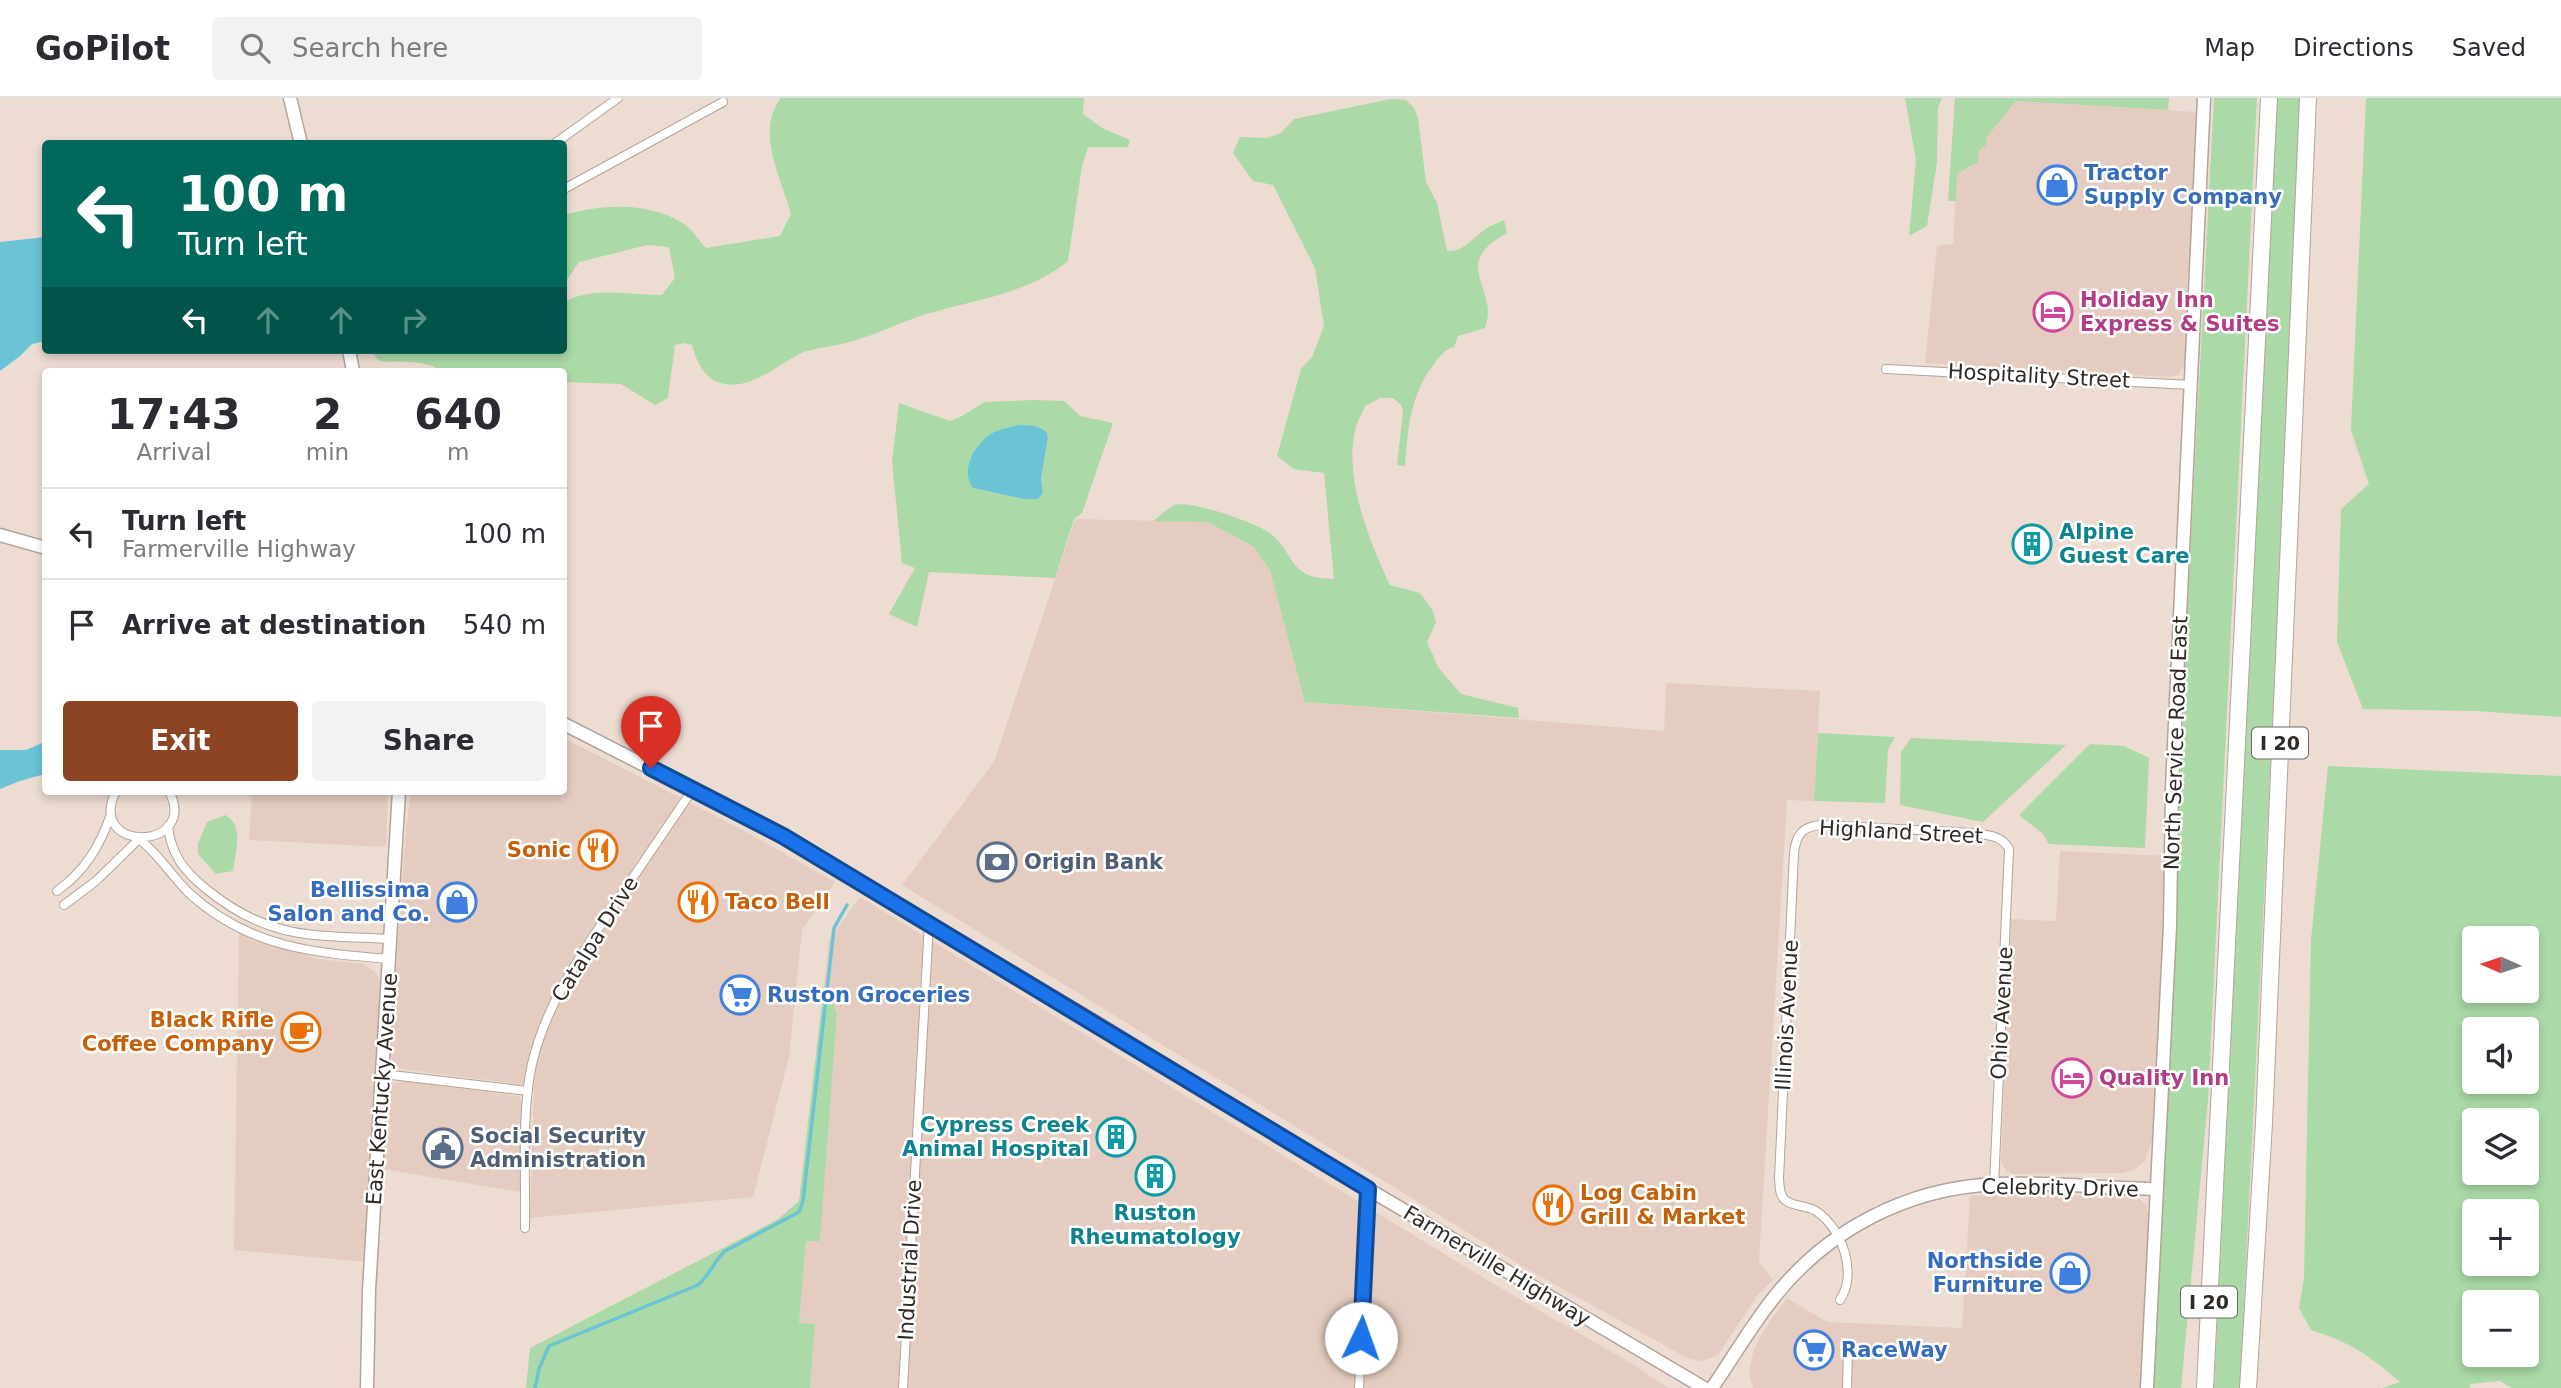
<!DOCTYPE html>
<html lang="en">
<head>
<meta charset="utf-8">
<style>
	body { margin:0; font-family:"DejaVu Sans",sans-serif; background:#f2f2f3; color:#2b2b33; height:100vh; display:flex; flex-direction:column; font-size:26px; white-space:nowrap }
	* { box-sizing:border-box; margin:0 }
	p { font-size:23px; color:#7c7c81 }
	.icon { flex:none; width:38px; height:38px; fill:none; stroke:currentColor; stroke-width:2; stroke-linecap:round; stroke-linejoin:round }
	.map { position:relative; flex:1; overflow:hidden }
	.sheet { position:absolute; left:42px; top:270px; width:525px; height:427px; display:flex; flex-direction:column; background:#fff; border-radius:7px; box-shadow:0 4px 10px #0003 }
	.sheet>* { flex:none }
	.guide { position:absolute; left:42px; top:42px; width:525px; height:214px; border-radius:7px; box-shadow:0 4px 10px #0003; background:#00695c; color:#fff; overflow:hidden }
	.needle { width:46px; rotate:273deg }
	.fabs { position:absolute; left:2462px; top:828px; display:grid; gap:14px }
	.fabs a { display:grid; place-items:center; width:77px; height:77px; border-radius:7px; background:#fff; box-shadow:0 4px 10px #0003; font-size:35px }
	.pin { position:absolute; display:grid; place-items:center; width:60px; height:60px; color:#fff; margin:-72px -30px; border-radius:50% 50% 50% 0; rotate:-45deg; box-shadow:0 0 7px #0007 }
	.pin .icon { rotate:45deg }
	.me { position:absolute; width:77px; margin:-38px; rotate:3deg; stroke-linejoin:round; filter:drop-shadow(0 0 5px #0008) }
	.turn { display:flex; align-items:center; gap:24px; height:147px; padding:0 21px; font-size:32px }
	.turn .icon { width:91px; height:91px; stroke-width:2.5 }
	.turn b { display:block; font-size:49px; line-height:60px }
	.lanes { display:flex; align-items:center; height:66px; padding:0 21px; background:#0003; justify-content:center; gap:35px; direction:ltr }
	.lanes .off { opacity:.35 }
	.eta { display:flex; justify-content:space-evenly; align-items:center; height:119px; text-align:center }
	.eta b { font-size:42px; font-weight:600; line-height:49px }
	.cta { display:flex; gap:14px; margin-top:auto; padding:14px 21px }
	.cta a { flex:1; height:80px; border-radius:7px; background:#8c4423; color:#fff; font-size:28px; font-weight:600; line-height:80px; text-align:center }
	.cta a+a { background:#f2f2f3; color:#2b2b33 }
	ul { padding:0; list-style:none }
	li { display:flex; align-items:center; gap:21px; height:91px; padding:0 21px; border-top:2px solid #e1e1e2 }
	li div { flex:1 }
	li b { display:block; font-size:26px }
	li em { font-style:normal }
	header { display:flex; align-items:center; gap:42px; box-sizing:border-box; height:98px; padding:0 35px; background:#fff; border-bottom:2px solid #e1e1e2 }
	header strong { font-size:33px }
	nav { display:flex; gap:38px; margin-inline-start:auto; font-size:24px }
	.search { width:490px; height:63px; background:#f2f2f3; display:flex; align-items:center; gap:18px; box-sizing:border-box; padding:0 24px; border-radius:7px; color:#7c7c81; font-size:26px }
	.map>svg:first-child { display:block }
	.built { fill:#e4cdc0 }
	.green { fill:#abd9a7; fill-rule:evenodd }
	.water { fill:#6bc3d6 }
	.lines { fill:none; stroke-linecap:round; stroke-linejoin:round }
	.stream { stroke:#6bc3d6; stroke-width:3.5 }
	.street-casing { stroke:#b3a39a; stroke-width:10 }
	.secondary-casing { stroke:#b3a39a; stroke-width:15 }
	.primary-casing { stroke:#b3a39a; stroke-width:15 }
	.highway-casing { stroke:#b3a39a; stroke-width:18 }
	.street { stroke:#fff; stroke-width:8 }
	.secondary { stroke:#fff; stroke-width:12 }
	.primary { stroke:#fff; stroke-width:12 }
	.highway { stroke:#fff; stroke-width:16 }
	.route-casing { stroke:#114b97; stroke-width:18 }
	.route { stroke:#1a73e8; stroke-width:12 }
	.labels { text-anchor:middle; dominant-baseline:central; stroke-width:5; stroke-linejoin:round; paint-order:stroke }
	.shield { fill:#fff; stroke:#6e6a67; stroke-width:2 }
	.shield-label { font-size:19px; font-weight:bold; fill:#302a26 }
	.shop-label { font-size:21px; font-weight:bold; fill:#366cbe; stroke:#fff; text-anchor:start }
	.hotel-label { font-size:21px; font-weight:bold; fill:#b23c85; stroke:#fff; text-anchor:start }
	.street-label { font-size:21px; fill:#302a26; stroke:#fff }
	.culture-label { font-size:21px; font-weight:bold; fill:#0d838f; stroke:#fff; text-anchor:start }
	.food-label { font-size:21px; font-weight:bold; fill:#c56008; stroke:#fff; text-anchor:end }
	.service-label { font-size:21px; font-weight:bold; fill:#4e5e75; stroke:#fff; text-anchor:start }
</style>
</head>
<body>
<header>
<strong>GoPilot</strong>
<div class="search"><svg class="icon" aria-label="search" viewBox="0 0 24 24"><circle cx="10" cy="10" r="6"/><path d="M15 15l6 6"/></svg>Search here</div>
<nav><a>Map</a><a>Directions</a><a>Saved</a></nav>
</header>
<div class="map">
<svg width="2561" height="1290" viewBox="0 0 2561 1290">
	<rect width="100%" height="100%" fill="#eddcd2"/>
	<path class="built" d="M2016 3 2196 14 2185 266 2178 277 2169 279 1925 265 1937 148 1953 146 1957 76 1971 69 1987 39Z
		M1075 421 1208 424 1254 449 1270 472 1306 604 1664 633 1666 585 1820 593 1814 703 1787 702 1759 1163 1773 1182 1757 1198 1718 1257 1702 1263 1689 1261 1527 1171 902 787 994 664Z
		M564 640 739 730 835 784 802 832 789 959 753 1099 530 1120 534 988 401 971 396 968 390 959 406 729 411 693H564Z
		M252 693H388L386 749 249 742Z
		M2060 753 2167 758 2153 1041 2144 1064 2134 1072 2123 1075 2013 1076 2006 1073 2001 1063 2011 821 2056 823Z
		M860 799 1497 1188 1631 1265 1668 1290H810L815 1227 799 1226 800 1207 806 1142H820L837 915 824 886 829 842Z
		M239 835 319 861 364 866 377 876 382 888 366 1164 234 1152Z
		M404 983 519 998 522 1006 520 1094 383 1071 388 992 394 985Z
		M2010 1096 2127 1099 2141 1102 2146 1107 2149 1117 2141 1290H1753L1749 1275 1754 1251 1765 1230 1787 1200 1827 1224 1962 1230 1970 1098Z"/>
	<path class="green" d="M781 0H1084L1083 16 1102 30 1130 42 1128 49H1088L1082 68 1068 163C1031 194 976 202 930 215 902 223 877 237 849 244 836 248 821 249 807 253 783 261 755 292 724 286 705 282 697 265 692 247L685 245 675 247 668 300 655 307 621 286 564 284V273H487C473 270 456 273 441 273 425 260 398 266 379 263L372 254 373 252H564V204C593 188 630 197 662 197L675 180 669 149 647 147 579 164 564 186V117C602 106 649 103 684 126 693 132 699 143 706 150L780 138 791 116C781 80 755 33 781 0Z
		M1905 0H1942L1938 10 1937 65 1927 128 1909 138 1916 62Z
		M1955 0H2169L2168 12 2016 3 1987 39 1986 47 1979 53 1978 64 1957 76 1956 103H1948Z
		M2214 0H2257L2208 1001 2181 1290H2151L2176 813 2183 596Z
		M2277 0H2303L2240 1290H2214Z
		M2366 0H2561V619L2476 613 2363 611 2337 544 2341 411 2369 386 2351 332Z
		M1391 1 1406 2 1414 10 1418 20 1426 84 1437 105 1447 153C1465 154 1473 139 1487 130 1492 127 1499 125 1504 122L1507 135C1448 167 1500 189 1485 230L1458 238 1454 249C1444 252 1440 258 1434 266 1410 297 1408 330 1405 368L1397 367 1403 314 1401 307 1393 300H1380L1365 308C1362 316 1356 325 1355 333 1344 381 1370 445 1390 487L1420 495 1432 511 1436 524 1427 544 1438 569 1461 596 1518 610 1519 620 1305 604 1270 472 1254 449 1208 424 1153 423C1160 418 1168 410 1175 407 1190 402 1249 423 1263 431 1298 451 1283 481 1334 481L1324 375 1294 371 1277 358 1301 271 1312 259 1324 228 1315 170 1273 87 1253 83 1233 55 1240 39 1267 40 1281 35 1294 21Z
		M1034 302 1064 303 1080 318 1113 325 1082 415 1074 421 1055 480 929 474 917 529 889 516 915 470 902 465 892 363 899 305 950 323 962 318 985 304ZM1018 327 1046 333 1048 340 1041 381 1043 395 1024 401 973 390 988 338Z
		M1818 635 1895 639 1888 652 1885 705 1814 703Z
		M1911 640 2066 647 1983 724 1900 707 1901 654Z
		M2090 646 2124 648 2149 660 2145 750 2049 746 2042 735 2019 717Z
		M2328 668 2561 678V1290H2512L2500 1283 2470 1286V1290H2382L2400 1284C2368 1257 2352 1245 2311 1232L2299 1210 2304 1180 2311 842ZM2474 840H2527V892H2474ZM2474 931H2527V984H2474ZM2474 1022H2527V1074H2474ZM2474 1113H2527V1166H2474ZM2474 1204H2527V1256H2474Z
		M225 717C245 727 235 755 233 773L216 776 198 756V746L207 724Z
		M824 886 837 915 820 1143H806L799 1225 815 1226 810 1290H526L530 1250 777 1122 799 1103Z"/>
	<path class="water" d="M45 139V243L32 246 20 258 0 273V144Z
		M1018 327 1035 328 1046 333 1048 340 1041 381 1043 395 1038 401H1024L973 390C960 373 974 347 991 336 999 331 1009 330 1018 327Z
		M42 645H45V676L20 683 0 691V652H26Z"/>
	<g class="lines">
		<path class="stream" d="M535 1290 539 1271 549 1248 698 1187C709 1178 714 1163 725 1153L799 1114 803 1103 834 830 847 807"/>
		<g class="street-casing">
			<path id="street" d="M554 46 618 0
				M564 91 723 4
				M1886 271 2191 287
				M116 693C85 756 200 753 169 693
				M168 728C171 756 184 773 205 790 269 843 314 837 391 841
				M57 793C85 773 100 748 111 716
				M64 807 96 783 139 741C159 756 172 779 190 796 250 850 314 855 391 861
				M383 976 528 993
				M525 1130C526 1079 521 1015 532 966 546 906 581 856 615 806 641 768 667 729 693 691
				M1840 1202C1858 1175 1842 1130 1816 1113 1807 1107 1793 1109 1785 1102 1779 1097 1780 1089 1779 1081L1794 755C1796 737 1802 728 1822 727L1974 735C1988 737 2003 738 2009 751L1994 1087
				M903 1290 929 825
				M1359 1290 1368 1091
				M1847 1290 1848 1253"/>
		</g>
		<g class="secondary-casing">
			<path id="secondary" d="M290 0 301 46
				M349 252 353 273
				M367 1290 369 1192 399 693
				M1712 1290C1732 1261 1750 1230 1772 1202 1826 1132 1907 1090 1996 1086 2049 1084 2102 1090 2155 1091
				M2147 1290 2170 828 2172 690 2204 0"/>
		</g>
		<g class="primary-casing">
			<path id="primary" d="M0 437 46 450
				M564 626 783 738 1097 925 1368 1091 1704 1290"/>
		</g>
		<g class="highway-casing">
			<path id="highway" d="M2205 1290 2269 0
				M2248 1290 2264 1025 2308 0"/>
		</g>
		<use href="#street" class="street"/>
		<use href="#secondary" class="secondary"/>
		<use href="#primary" class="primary"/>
		<use href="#highway" class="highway"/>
	</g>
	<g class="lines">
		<g class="route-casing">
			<path id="route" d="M651 670 783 738 1368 1091 1361 1240"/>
		</g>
		<use href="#route" class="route"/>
	</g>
	<defs>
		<g id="shop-ring" transform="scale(2.0125)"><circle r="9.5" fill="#fff" stroke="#3f7fe0" stroke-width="1.5"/><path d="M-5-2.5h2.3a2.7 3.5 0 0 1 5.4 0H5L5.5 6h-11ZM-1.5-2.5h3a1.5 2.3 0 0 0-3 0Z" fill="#3f7fe0"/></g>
		<g id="hotel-ring" transform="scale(2.0125)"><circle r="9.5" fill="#fff" stroke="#d1479c" stroke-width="1.5"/><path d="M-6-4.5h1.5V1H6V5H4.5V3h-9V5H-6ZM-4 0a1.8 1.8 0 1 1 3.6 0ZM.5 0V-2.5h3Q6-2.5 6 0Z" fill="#d1479c"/></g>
		<g id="building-ring" transform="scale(2.0125)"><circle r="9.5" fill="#fff" stroke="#0f9aa8" stroke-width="1.5"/><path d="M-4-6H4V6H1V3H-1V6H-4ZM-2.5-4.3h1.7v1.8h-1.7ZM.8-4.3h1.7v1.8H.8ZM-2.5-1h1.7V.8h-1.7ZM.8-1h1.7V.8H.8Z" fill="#0f9aa8"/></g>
		<g id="restaurant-ring" transform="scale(2.0125)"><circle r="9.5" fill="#fff" stroke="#e8710a" stroke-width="1.5"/><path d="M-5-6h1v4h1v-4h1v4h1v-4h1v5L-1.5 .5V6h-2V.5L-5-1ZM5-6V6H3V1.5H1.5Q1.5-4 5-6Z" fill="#e8710a"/></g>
		<g id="bank-ring" transform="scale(2.0125)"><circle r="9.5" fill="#fff" stroke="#5c6f8a" stroke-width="1.5"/><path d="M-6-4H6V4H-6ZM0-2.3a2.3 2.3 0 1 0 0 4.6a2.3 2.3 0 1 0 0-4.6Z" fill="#5c6f8a"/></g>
		<g id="supermarket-ring" transform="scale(2.0125)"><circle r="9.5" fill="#fff" stroke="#3f7fe0" stroke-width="1.5"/><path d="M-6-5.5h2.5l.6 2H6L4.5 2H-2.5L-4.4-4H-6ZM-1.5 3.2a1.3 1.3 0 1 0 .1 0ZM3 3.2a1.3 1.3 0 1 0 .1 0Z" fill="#3f7fe0"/></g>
		<g id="cafe-ring" transform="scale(2.0125)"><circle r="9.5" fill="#fff" stroke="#e8710a" stroke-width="1.5"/><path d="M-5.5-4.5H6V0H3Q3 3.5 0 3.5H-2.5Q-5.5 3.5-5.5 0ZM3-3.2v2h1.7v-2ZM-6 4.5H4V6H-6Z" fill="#e8710a"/></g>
		<g id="civic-ring" transform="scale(2.0125)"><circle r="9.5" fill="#fff" stroke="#5c6f8a" stroke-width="1.5"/><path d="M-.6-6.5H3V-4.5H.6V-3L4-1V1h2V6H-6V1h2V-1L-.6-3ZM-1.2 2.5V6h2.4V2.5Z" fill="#5c6f8a"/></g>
	</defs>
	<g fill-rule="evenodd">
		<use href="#shop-ring" x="2057" y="87"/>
		<use href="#hotel-ring" x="2053" y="214"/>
		<use href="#building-ring" x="2032" y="446"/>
		<use href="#restaurant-ring" x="598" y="752"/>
		<use href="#bank-ring" x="997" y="764"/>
		<use href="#shop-ring" x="457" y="804"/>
		<use href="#restaurant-ring" x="698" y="804"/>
		<use href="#supermarket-ring" x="740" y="897"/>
		<use href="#cafe-ring" x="301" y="934"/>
		<use href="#hotel-ring" x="2072" y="980"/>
		<use href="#building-ring" x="1116" y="1039"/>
		<use href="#civic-ring" x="443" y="1050"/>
		<use href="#building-ring" x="1155" y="1078"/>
		<use href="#restaurant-ring" x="1553" y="1107"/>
		<use href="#shop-ring" x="2070" y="1175"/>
		<use href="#supermarket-ring" x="1814" y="1252"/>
	</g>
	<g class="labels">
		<g class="shield">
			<rect x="2252" y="629.5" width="56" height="31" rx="5"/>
			<rect x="2181" y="1188.5" width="56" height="31" rx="5"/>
		</g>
		<g class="shield-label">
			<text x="2280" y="645">I 20</text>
			<text x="2209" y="1204">I 20</text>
		</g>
		<g class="shop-label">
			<text x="2084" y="75">Tractor<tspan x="2084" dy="24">Supply Company</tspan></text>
			<text x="430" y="792" text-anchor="end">Bellissima<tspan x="430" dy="24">Salon and Co.</tspan></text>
			<text x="767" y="897">Ruston Groceries</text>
			<text x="2043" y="1163" text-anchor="end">Northside<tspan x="2043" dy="24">Furniture</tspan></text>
			<text x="1841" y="1252">RaceWay</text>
		</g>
		<g class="hotel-label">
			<text x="2080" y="202">Holiday Inn<tspan x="2080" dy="24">Express &amp; Suites</tspan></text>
			<text x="2099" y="980">Quality Inn</text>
		</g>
		<g class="street-label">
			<text transform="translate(2039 278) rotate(3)">Hospitality Street</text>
			<text transform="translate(2176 645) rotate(-88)">North Service Road East</text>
			<text transform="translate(1901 734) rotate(3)">Highland Street</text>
			<text transform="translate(595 841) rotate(-58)">Catalpa Drive</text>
			<text transform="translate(2002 915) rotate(-87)">Ohio Avenue</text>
			<text transform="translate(1787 917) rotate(-87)">Illinois Avenue</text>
			<text transform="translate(382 991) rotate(-86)">East Kentucky Avenue</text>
			<text transform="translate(2060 1090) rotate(1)">Celebrity Drive</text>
			<text transform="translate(910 1162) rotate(-87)">Industrial Drive</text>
			<text transform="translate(1497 1168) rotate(31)">Farmerville Highway</text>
		</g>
		<g class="culture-label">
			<text x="2059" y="434">Alpine<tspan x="2059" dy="24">Guest Care</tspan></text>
			<text x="1089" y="1027" text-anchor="end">Cypress Creek<tspan x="1089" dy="24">Animal Hospital</tspan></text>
			<text x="1155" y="1115" text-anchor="middle">Ruston<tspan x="1155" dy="24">Rheumatology</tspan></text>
		</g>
		<g class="food-label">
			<text x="571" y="752">Sonic</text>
			<text x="725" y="804" text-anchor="start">Taco Bell</text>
			<text x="274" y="922">Black Rifle<tspan x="274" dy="24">Coffee Company</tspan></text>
			<text x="1580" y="1095" text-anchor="start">Log Cabin<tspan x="1580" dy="24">Grill &amp; Market</tspan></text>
		</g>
		<g class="service-label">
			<text x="1024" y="764">Origin Bank</text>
			<text x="470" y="1038">Social Security<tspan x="470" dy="24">Administration</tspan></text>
		</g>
	</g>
</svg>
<div class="fabs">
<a><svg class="needle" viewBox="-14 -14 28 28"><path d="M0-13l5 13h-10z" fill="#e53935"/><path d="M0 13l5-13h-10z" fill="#7c7c81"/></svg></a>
<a><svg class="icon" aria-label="sound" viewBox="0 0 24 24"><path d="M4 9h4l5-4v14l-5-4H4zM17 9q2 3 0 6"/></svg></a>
<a><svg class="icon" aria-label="layers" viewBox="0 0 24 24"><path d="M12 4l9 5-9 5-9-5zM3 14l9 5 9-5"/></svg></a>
<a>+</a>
<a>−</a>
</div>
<div class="pin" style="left:651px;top:670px;background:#d93025"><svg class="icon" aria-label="arrive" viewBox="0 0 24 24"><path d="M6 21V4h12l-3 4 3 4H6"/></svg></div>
<svg class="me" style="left:1361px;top:1240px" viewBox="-20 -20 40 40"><circle r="19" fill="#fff"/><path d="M0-13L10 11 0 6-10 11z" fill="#1a73e8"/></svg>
<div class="guide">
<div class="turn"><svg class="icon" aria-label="left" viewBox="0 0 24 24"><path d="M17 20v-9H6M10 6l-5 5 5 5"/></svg><div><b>100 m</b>Turn left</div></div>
<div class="lanes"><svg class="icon" aria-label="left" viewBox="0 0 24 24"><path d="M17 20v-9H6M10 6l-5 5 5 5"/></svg><svg class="icon off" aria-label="ahead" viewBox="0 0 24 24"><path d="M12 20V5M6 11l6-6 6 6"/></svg><svg class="icon off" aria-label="ahead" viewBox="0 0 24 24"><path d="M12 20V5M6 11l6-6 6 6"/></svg><svg class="icon off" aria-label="right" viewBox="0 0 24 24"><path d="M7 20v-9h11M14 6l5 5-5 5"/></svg></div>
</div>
<section class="sheet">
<div class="eta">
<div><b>17:43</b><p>Arrival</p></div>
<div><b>2</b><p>min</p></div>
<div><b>640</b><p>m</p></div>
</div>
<ul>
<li><svg class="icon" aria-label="left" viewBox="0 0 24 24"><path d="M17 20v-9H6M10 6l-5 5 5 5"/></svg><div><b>Turn left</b><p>Farmerville Highway</p></div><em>100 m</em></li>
<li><svg class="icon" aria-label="arrive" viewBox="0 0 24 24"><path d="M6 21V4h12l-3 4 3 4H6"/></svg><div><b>Arrive at destination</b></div><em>540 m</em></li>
</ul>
<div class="cta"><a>Exit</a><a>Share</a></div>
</section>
</div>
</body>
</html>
